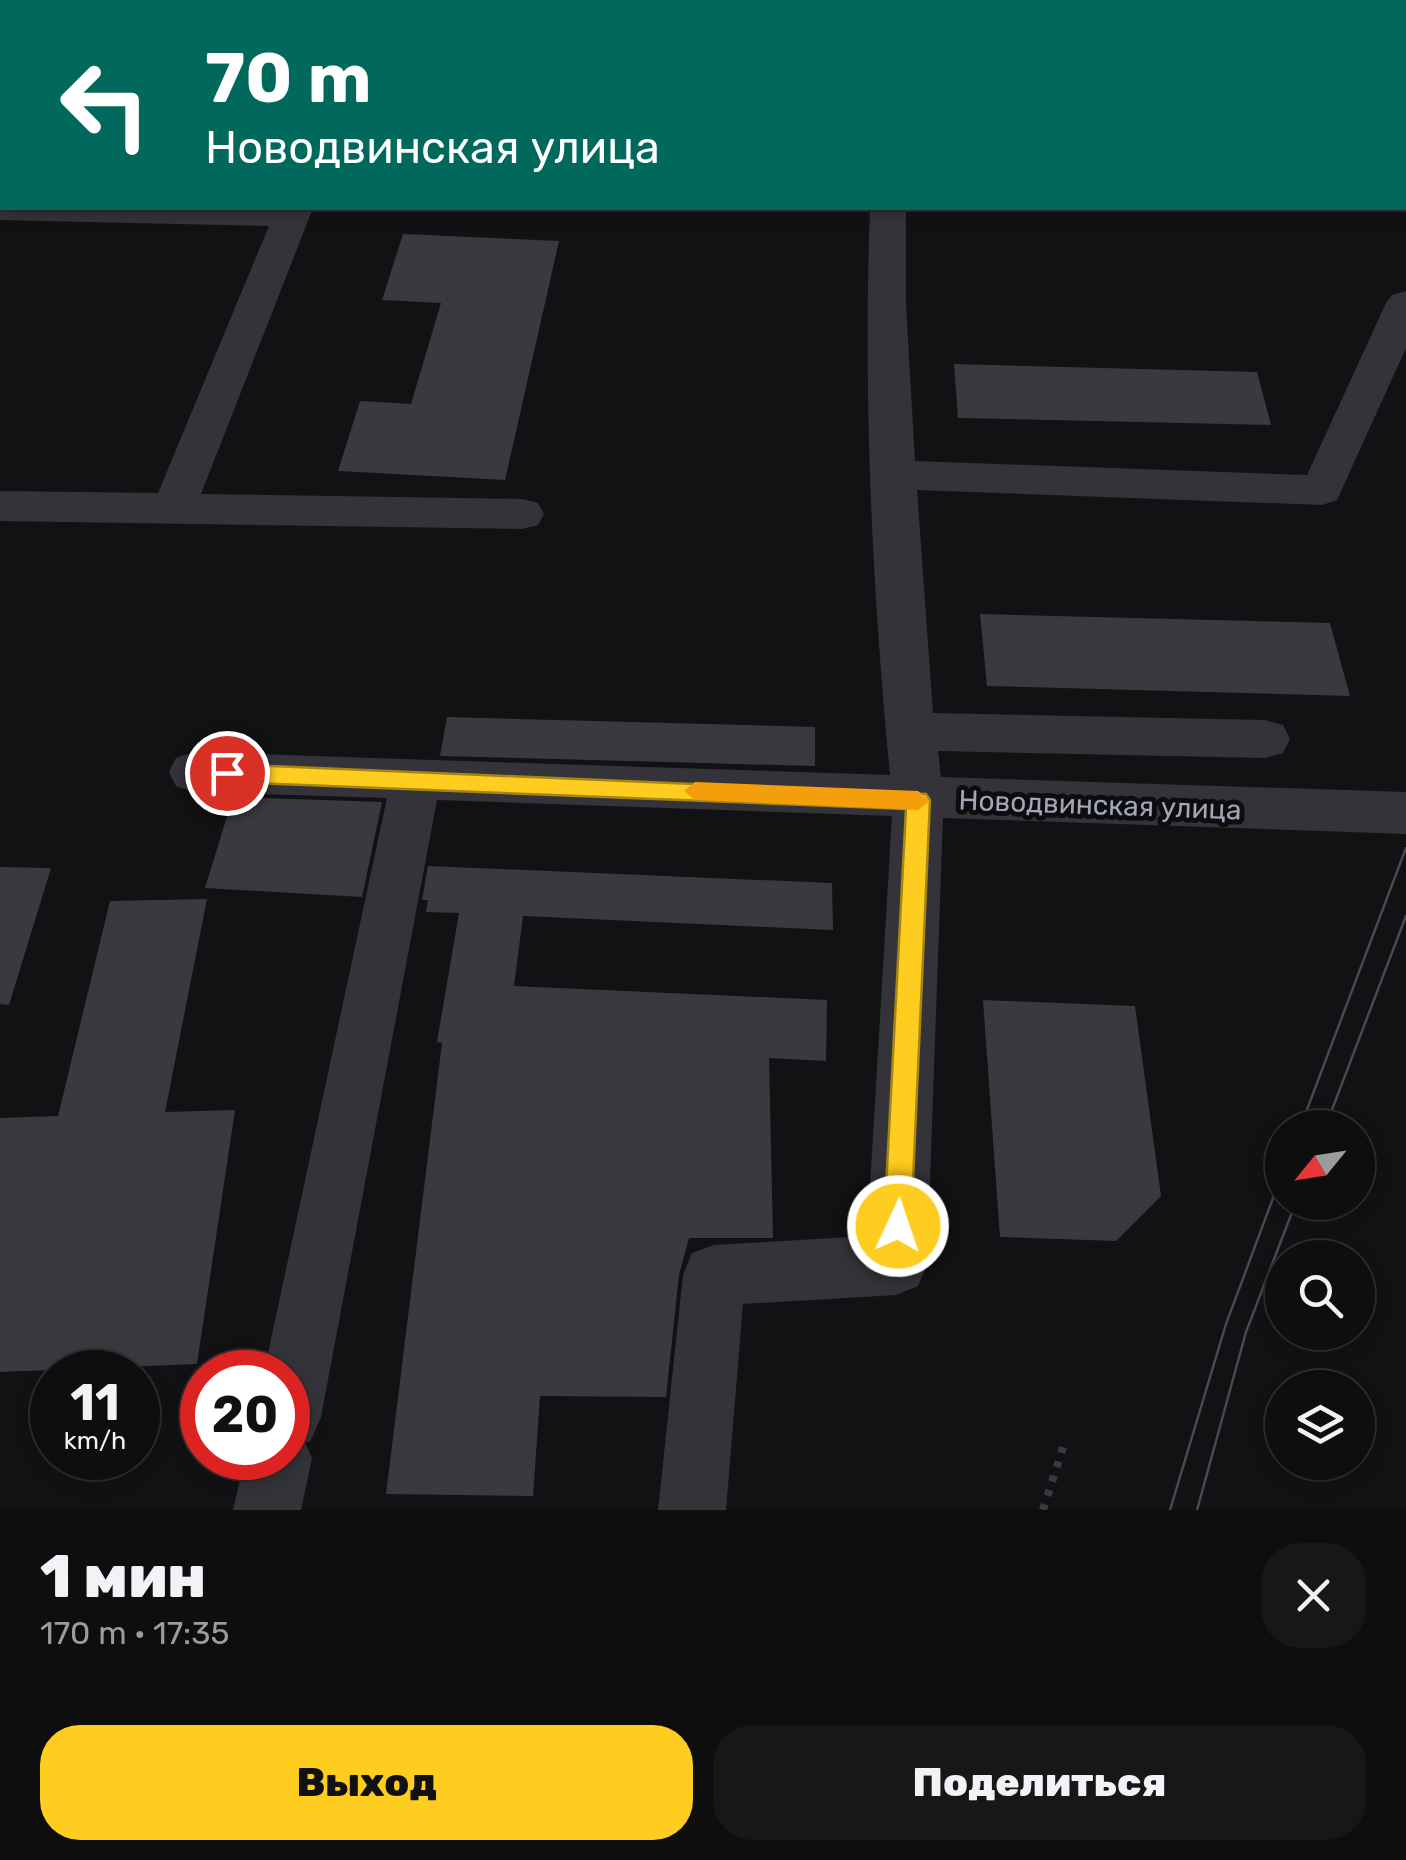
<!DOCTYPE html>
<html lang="ru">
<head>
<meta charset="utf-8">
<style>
	body { margin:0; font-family:Rubik,sans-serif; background:#171718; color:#f1f3f6; height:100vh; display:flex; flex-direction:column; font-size:38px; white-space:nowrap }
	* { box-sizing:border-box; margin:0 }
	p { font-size:32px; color:#9b9c9e }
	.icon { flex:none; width:55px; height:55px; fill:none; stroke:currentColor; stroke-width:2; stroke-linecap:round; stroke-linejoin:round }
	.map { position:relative; height:1510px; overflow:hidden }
	.side { display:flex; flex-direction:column; background:#0e0e0f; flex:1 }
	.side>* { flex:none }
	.hud { position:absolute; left:0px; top:0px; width:1408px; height:210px; box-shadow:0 5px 15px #0003,0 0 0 2px #2e2e2f; background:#00695c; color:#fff; overflow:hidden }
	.needle { width:65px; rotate:240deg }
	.buttons { position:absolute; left:1265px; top:1110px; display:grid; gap:20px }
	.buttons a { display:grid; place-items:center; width:110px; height:110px; border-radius:50%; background:#0e0e0f; box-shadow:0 5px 15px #0003,0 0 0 2px #2e2e2f; font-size:50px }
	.speed { position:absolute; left:30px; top:1350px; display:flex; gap:20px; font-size:50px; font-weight:700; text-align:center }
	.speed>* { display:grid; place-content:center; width:130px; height:130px; border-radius:50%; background:#0e0e0f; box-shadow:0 5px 15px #0003,0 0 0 2px #2e2e2f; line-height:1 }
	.speed small { font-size:25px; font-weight:400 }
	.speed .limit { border:15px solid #d22; background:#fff; color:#111 }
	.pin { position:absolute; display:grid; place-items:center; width:85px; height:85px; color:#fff; margin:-42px; border:5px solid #fff; border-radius:50%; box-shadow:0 2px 10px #0007 }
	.me { position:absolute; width:110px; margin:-55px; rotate:3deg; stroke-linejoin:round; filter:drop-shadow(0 0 8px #0008) }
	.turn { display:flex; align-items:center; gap:35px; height:210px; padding:0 40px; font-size:45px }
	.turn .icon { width:130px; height:130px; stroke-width:2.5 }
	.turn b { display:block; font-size:70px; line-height:85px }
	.round { display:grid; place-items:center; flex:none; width:105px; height:105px; border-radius:40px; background:#171718 }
	.summary { display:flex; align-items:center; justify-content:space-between; height:170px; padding:0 40px }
	h1 { font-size:60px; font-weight:800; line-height:75px }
	.cta { display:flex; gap:20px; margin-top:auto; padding:20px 40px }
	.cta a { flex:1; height:115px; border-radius:40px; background:#ffcd1f; color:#111; font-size:40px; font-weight:800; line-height:115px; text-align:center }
	.cta a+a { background:#171718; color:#f1f3f6 }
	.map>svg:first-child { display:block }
	.building { fill:#393a3f }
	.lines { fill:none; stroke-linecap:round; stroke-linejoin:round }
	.path { stroke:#393a41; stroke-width:8; stroke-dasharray:6 9; stroke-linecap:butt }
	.minor { fill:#333339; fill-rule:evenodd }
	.tram { stroke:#484951; stroke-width:2.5 }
	.route { fill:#ffcd1f; stroke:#a68514; stroke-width:2.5 }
	.slow { fill:#f59e0b }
	.labels { text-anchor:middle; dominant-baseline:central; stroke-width:10; stroke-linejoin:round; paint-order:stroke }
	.street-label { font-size:28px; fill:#a2a6b6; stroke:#0d0d0f }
</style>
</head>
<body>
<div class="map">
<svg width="1406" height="1510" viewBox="0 0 1406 1510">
	<rect width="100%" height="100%" fill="#121214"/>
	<path class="building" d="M403 234 559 241 505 480 338 471 360 401 411 404 441 303 382 300Z
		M954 364 1257 372 1271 425 958 418Z
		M980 614 1330 623 1350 696 987 686Z
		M447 717 815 727V766L440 756Z
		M233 797 382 802 362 897 205 888Z
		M428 866 832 883 833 930 523 916 514 986 827 1000 826 1061 769 1058 773 1238H689L679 1275 666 1397 540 1396 533 1496 386 1494 442 1043 437 1042 459 913 426 912 428 900H422Z
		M0 867 51 868 9 1005 0 1004Z
		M207 899 165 1112 235 1110 197 1364 0 1372V1118L58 1116 110 901Z
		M983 1000 1135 1006 1161 1196 1116 1241 1000 1237Z"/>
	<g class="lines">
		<path class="path" d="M1043 1510 1064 1444"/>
		<path class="minor" d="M910 0H942V2H910Z
			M0 198 2 208H313L201 494 522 499 538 503 544 514 538 525 522 529 0 521V491L158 493 269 226 0 220Z
			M870 208H906V304L915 461 1307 475 1386 303 1392 295 1406 291V348L1337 500 1322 505 917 490 933 713 1265 720 1283 725 1290 739 1283 753 1265 758 938 751 941 777 1406 792V834L943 818 927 1265 918 1286 896 1295 743 1304 726 1510H658L683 1275 692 1253 714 1245 867 1236 892 816 437 800 321 1417 311 1440 305 1443 312 1458 301 1510H233L245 1458H288V1372H264L387 798 194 792 176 786 169 772 176 758 194 752 890 775C872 588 863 396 870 208Z"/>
		<path class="tram" d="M1300 1128 1406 848
			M1325 1128 1406 916
			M1170 1510 1226 1324 1282 1174
			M1197 1510 1246 1332 1296 1202"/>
	</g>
	<path class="route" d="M227 764 926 794 930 800 911 1226 907 1235 898 1239 888 1235 884 1226 906 809 227 782 216 773Z"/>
	<path class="slow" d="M695 782 918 791 930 801 918 810 695 800 684 791Z"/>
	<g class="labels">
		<g class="street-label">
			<text transform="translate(1100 805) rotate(2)">Новодвинская улица</text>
		</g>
	</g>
</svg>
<div class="buttons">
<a><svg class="needle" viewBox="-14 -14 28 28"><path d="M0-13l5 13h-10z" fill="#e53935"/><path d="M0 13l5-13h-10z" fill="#9b9c9e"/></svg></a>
<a><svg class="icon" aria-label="search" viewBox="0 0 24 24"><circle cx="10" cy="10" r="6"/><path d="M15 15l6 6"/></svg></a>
<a><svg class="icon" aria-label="layers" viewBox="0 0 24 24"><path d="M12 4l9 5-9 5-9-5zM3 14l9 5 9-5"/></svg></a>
</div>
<div class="speed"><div>11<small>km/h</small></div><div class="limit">20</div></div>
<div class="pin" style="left:227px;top:773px;background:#d93025"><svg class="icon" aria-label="arrive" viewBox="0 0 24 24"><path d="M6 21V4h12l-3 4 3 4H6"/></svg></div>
<svg class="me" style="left:898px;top:1226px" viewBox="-20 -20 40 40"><circle r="17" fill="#ffcd1f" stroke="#fff" stroke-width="3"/><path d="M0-11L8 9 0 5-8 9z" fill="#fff"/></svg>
<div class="hud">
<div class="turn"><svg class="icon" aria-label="left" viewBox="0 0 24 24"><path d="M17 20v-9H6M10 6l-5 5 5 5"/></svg><div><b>70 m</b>Новодвинская улица</div></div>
</div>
</div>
<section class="side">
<div class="summary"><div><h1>1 мин</h1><p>170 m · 17:35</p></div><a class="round"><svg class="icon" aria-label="close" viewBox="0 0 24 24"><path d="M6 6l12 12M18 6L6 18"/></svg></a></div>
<div class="cta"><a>Выход</a><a>Поделиться</a></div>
</section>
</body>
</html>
